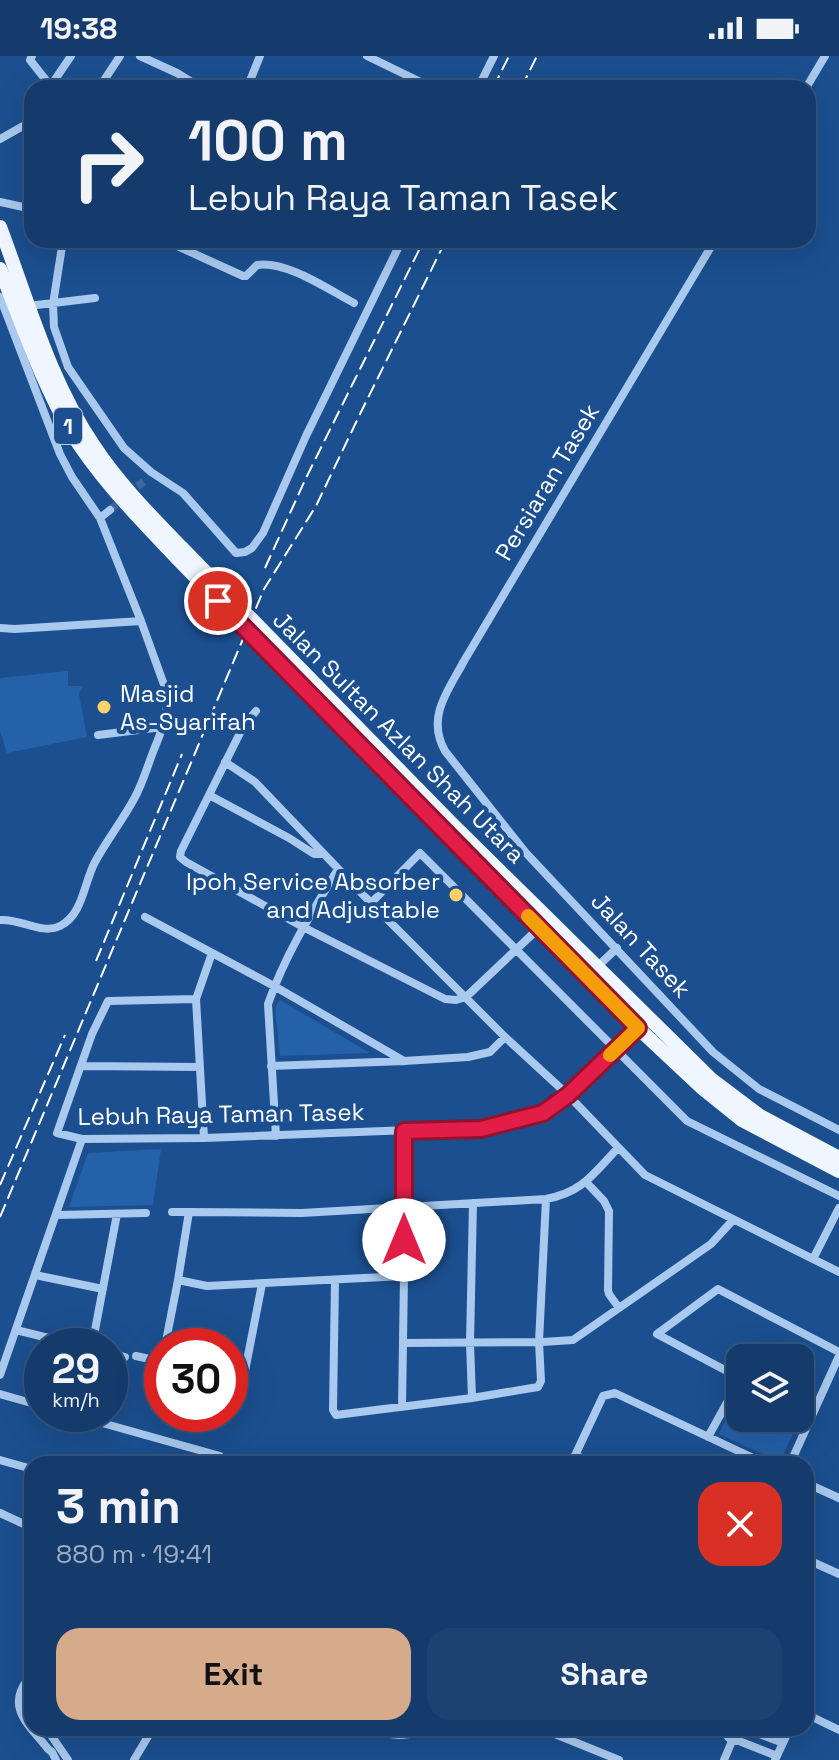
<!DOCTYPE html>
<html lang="en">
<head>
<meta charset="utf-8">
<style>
	body { margin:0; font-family:"Space Grotesk",sans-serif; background:#1d4271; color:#f1f3f6; height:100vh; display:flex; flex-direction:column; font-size:30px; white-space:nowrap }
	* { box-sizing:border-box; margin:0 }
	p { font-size:26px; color:#9dadc1 }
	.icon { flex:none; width:44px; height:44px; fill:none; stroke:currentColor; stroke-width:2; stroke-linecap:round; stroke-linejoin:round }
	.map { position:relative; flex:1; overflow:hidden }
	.sheet { position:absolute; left:24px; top:1400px; width:790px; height:280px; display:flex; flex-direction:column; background:#143b6b; border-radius:24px; box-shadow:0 8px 32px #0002,0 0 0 2px #33557e }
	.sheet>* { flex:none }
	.hud { position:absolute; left:24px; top:24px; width:792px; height:168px; border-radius:24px; box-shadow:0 8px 32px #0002,0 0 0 2px #33557e; background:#143b6b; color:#f1f3f6; overflow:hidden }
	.tools { position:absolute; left:726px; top:1288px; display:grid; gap:16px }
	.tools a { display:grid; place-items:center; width:88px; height:88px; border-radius:16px; background:#143b6b; box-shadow:0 8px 32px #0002,0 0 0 2px #33557e; font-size:40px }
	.speed { position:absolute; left:24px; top:1272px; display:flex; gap:16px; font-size:40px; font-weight:700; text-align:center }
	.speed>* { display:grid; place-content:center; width:104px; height:104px; border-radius:50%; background:#143b6b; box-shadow:0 8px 32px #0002,0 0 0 2px #33557e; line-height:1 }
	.speed small { font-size:20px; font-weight:400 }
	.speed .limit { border:12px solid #d22; background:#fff; color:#111 }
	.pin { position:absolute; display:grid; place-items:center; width:68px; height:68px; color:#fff; margin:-34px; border:4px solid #fff; border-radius:50%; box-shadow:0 2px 8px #0007 }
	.me { position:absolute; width:88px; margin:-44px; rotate:0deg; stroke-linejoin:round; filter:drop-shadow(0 0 6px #0008) }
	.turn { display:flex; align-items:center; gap:28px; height:168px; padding:0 32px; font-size:36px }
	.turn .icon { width:104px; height:104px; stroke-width:2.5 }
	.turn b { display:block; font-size:56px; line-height:68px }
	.round { display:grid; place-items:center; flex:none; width:84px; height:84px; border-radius:24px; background:#1d4271 }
	.head { display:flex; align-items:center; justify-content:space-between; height:136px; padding:0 32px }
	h1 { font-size:48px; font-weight:600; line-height:60px }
	.action { display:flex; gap:16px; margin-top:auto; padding:16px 32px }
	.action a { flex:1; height:92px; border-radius:24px; background:#d6ab8b; color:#111; font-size:32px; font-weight:600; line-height:92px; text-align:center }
	.action a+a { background:#1d4271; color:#f1f3f6 }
	.status { display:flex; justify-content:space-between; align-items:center; height:56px; padding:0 40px; background:#143b6b; direction:ltr }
	.status svg { height:22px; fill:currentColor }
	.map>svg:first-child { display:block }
	.green { fill:#2461a8 }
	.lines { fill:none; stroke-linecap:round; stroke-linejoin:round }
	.minor-tunnel { stroke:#3d69a0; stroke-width:8; stroke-dasharray:8 4; stroke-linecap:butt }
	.minor { stroke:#a9c9ee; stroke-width:8 }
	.primary { stroke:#f0f6ff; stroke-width:14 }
	.rail { stroke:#fff; stroke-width:2; stroke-dasharray:14 6; stroke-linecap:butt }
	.primary-bridge { stroke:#f0f6ff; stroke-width:14 }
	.route-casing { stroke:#92132f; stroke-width:20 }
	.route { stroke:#e11d48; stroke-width:14 }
	.slow { stroke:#f59e0b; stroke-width:14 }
	.poi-dot { fill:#ffd166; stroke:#1b4f8f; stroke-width:3 }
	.labels { text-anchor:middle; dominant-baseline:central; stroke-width:8; stroke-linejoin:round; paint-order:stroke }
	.shield { fill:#1b4f8f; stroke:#bbcadd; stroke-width:2 }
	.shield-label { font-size:22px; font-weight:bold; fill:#fff }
	.street-label { font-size:24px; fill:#fff; stroke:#1b4f8f }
	.poi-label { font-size:24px; fill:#fff; stroke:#1b4f8f; text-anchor:start }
</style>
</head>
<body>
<div class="status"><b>19:38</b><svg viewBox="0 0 49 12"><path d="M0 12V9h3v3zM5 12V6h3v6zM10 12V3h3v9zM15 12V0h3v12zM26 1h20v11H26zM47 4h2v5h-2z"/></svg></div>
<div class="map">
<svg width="839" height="1704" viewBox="0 0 839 1704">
	<rect width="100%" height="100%" fill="#1b4f8f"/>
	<path class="green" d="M68 615V630H83L79 638 87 681 7 697 0 675V622Z
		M280 944 370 997 280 1000 275 952Z
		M161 1093 153 1149 69 1151 88 1097Z
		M740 1332V1362H800L780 1406 719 1378Z"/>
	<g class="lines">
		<path class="minor-tunnel" d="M110 454 144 425"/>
		<path class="minor" d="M32 0 30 4 49 28 54 25 71 0
			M140 0 177 17 201 32
			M367 0 433 32
			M95 32 101 29 120 0
			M247 32 260 0
			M478 32 494 0
			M806 32 825 0
			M0 83 32 65
			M0 146 32 153
			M63 184 53 248 54 271 68 311 124 392 151 416 183 437 236 497 245 496 252 492 263 477 306 380 402 184
			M164 184 243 220H246L257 209C286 204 329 234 354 247
			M715 184 464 605C448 635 426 661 445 695L526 797 713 996 759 1033 839 1074
			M0 241 60 398 72 421 100 462 141 565 167 637C169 656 162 674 155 691 148 708 143 727 134 743 122 765 107 784 95 806 84 826 83 859 60 870 42 879 20 862 0 864
			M28 250 95 242
			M100 462 110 454
			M0 572 15 573 141 565
			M256 655 244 669 181 795 180 801 186 806 303 871 445 943 456 944 466 941 540 871
			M98 679 162 671
			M225 706 255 726 371 847 505 981 568 1039 645 1119 839 1216
			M209 739 289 782 314 798H322
			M371 847 420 797 687 1065 839 1140
			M145 861 274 930 404 1005
			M597 911 617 892
			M196 943 108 945 92 978 57 1077 82 1083 204 1082 488 1071 547 1055 568 1039 638 972
			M81 1010 200 1011
			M271 1010 404 1005 468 1001 490 996 505 981
			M276 1080 268 948C285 899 312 856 338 813
			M204 1082 196 943 212 897
			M586 1126 604 1145 609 1155 608 1234 609 1238 619 1252
			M172 1156H189
			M56 1159 146 1157
			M813 1203 839 1152
			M35 1219 103 1233
			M404 1220 207 1230 178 1224 189 1156 302 1157 546 1143C583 1136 593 1118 618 1092
			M335 1224 333 1354 336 1359 472 1342 538 1331 541 1325 539 1286 546 1143
			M16 1274 81 1290
			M403 1287 542 1286 573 1284 711 1188 733 1164
			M92 1290 117 1158
			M165 1290 178 1224
			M110 1297 125 1301
			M136 1300 154 1304 162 1299
			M0 1319 82 1083
			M244 1320 262 1228
			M740 1322 657 1278 718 1233 839 1296
			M0 1338 42 1350
			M472 1342 470 1287 473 1147
			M402 1351 404 1220V1075
			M800 1354 812 1360
			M70 1358 220 1400 224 1408
			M708 1381 740 1323
			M575 1399 595 1408
			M0 1404 32 1413
			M571 1408 603 1340 615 1337 766 1408
			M790 1408 839 1300
			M806 1427 839 1442
			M0 1457 28 1470
			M806 1503 839 1518
			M28 1623C5 1652 30 1670 48 1693L52 1696 56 1704
			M31 1625 28 1623 32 1603
			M806 1658 839 1674
			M46 1672 68 1704
			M379 1672 381 1675C398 1684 422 1675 440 1672
			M540 1672 619 1704
			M727 1672V1680L732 1685H739L777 1700
			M744 1672 783 1687
			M134 1704 153 1672
			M724 1704 732 1685
			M775 1704 790 1672"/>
		<path class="primary" d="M0 171C28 245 49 324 94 390 119 428 151 460 182 492
			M0 213C22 267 41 325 71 376 100 423 139 462 177 502
			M317 630 452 768 711 1023 760 1060 839 1102
			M310 639 638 972 701 1031 742 1064 839 1115"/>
		<path class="rail" d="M493 32 509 0
			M521 32 537 0
			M265 512 306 422 424 184
			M96 905 182 698
			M0 1129 65 979
			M0 1161 264 533 316 450 361 356 446 184"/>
		<path class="primary-bridge" d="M182 492 317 630
			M177 502 310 639"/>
	</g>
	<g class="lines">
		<g class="route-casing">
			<path id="route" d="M218 545 638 972 568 1039 543 1057 481 1073 404 1075V1184"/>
		</g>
		<use href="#route" class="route"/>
		<path class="slow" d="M528 860 638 972 610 999"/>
	</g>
	<g class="poi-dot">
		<circle cx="104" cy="651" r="8"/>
		<circle cx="456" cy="839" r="8"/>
	</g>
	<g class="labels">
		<rect class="shield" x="54" y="352" width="28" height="36" rx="6"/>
		<g class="shield-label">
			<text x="68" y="370">1</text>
		</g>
		<g class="street-label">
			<text transform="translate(547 426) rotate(-59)">Persiaran Tasek</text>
			<text transform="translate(399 681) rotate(45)">Jalan Sultan Azlan Shah Utara</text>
			<text transform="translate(641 889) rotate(47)">Jalan Tasek</text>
			<text transform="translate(221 1058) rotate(-1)">Lebuh Raya Taman Tasek</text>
		</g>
		<g class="poi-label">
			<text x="120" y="637">Masjid<tspan x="120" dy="28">As-Syarifah</tspan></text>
			<text x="440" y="825" text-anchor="end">Ipoh Service Absorber<tspan x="440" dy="28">and Adjustable</tspan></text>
		</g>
	</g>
</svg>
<div class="tools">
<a><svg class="icon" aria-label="layers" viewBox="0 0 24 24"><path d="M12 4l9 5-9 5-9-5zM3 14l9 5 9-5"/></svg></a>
</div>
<div class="speed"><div>29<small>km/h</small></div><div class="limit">30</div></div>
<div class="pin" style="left:218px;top:545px;background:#d93025"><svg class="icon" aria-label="arrive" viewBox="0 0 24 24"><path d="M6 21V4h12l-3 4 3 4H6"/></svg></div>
<svg class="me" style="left:404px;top:1184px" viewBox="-20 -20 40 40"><circle r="19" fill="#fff"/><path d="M0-13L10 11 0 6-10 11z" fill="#e11d48"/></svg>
<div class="hud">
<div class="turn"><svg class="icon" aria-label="right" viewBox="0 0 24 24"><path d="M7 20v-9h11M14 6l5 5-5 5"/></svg><div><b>100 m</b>Lebuh Raya Taman Tasek</div></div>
</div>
<section class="sheet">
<div class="head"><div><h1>3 min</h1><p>880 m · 19:41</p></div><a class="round" style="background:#d93025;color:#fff"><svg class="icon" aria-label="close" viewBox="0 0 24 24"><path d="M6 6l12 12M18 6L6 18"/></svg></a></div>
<div class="action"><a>Exit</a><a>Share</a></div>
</section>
</div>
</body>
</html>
